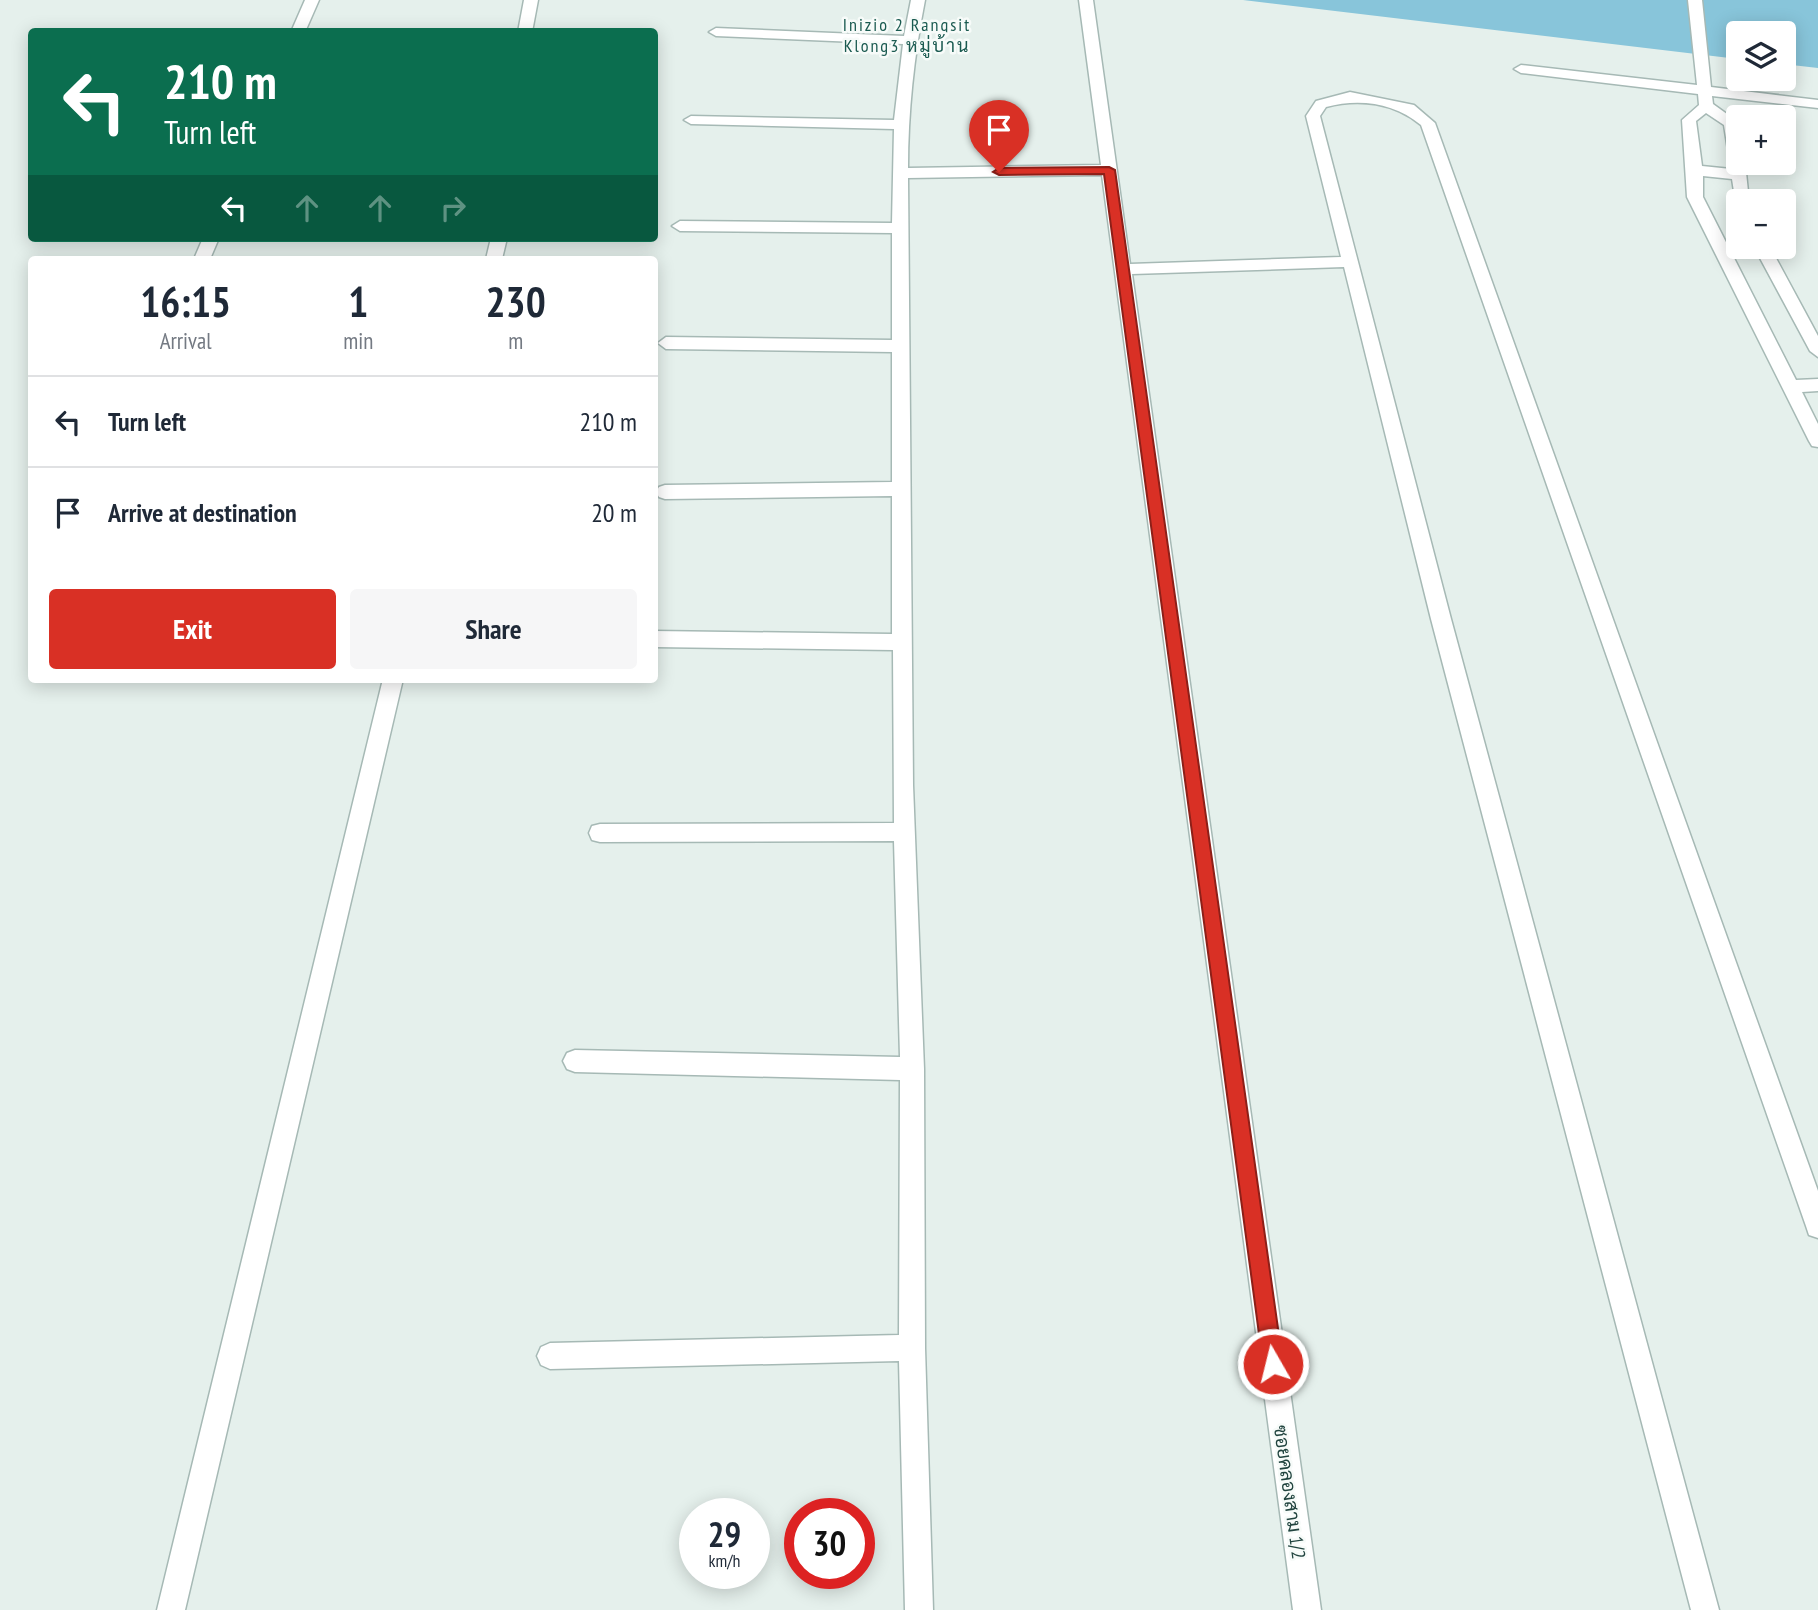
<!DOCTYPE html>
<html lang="en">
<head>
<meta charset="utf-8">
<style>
	body { margin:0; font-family:"PT Sans Narrow",Sarabun,sans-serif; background:#f6f6f7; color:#1f2937; height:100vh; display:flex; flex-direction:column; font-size:26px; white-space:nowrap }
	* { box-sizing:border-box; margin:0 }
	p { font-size:23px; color:#747a83 }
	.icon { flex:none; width:38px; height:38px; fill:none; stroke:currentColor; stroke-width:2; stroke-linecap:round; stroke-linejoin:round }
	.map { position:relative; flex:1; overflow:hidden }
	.side { position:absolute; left:28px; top:256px; width:630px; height:427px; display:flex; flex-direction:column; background:#fff; border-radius:7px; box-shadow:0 4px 18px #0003 }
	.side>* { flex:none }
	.hud { position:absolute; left:28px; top:28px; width:630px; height:214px; border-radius:7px; box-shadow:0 4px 18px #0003; background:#0b6e4f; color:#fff; overflow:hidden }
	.buttons { position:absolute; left:1726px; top:21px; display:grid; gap:14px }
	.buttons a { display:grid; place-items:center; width:70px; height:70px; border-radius:7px; background:#fff; box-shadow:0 4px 18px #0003; font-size:35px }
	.speed { position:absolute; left:679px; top:1498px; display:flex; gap:14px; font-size:35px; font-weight:700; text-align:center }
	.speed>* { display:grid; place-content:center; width:91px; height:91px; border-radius:50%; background:#fff; box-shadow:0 4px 18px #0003; line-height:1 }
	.speed small { font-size:18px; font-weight:400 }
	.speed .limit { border:10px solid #d22; background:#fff; color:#111 }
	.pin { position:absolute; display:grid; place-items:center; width:60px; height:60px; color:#fff; margin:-72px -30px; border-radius:50% 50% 50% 0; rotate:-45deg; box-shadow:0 0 7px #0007 }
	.pin .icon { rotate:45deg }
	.me { position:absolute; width:77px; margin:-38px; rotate:352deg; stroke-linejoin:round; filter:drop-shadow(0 0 5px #0008) }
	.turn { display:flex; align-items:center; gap:24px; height:147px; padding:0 21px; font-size:32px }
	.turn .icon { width:91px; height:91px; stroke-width:2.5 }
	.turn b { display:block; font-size:49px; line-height:60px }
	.lanes { display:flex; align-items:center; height:66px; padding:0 21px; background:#0003; justify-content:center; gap:35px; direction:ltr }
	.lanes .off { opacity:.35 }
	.eta { display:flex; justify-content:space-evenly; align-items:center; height:119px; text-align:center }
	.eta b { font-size:42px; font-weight:600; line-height:49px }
	.button { display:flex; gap:14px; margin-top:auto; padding:14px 21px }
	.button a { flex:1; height:80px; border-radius:7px; background:#d93025; color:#fff; font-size:28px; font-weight:600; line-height:80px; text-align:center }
	.button a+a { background:#f6f6f7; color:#1f2937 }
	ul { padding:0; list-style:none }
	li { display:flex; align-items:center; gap:21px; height:91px; padding:0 21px; border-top:2px solid #e0e1e3 }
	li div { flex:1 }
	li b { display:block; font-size:26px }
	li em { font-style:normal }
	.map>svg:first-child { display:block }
	.water { fill:#88c5da }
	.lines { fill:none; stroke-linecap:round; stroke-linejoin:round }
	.minor-casing { stroke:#a6b9b5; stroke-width:3 }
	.minor { fill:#fff; fill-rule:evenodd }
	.route { fill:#d93025; stroke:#8d1f18; stroke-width:2 }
	.labels { text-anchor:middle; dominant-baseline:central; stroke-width:5; stroke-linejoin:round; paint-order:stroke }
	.far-neighbourhood-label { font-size:18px; letter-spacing:2px; fill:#1a5a50; stroke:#f7fbf9 }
	.street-label { font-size:19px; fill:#21443f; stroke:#f7fbf9 }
</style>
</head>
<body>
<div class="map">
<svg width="1818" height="1610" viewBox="0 0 1818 1610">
	<rect width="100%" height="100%" fill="#e5f0ec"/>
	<path class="water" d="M1243 0H1818V68L1783 64V33H1738V59Z"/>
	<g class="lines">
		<g class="minor-casing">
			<path id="minor" d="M305 0H319L305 32H291Z
				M524 0H538L532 32H518Z
				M911 0H925C914 56 908 112 908 168L1101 165 1079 0H1093L1130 264 1341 257 1306 116 1316 101 1350 92 1414 105 1435 123 1818 1191V1238L1809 1235 1806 1226 1421 125C1394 103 1360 98 1326 107L1320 116 1451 619 1719 1610H1691L1431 619 1344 267 1132 274 1321 1610H1293L1102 175 908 178 913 785 924 1069 925 1348 933 1610H905L899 1361 550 1369 541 1365 537 1356 541 1347 550 1343 899 1335 900 1080 575 1072 567 1069 563 1061 567 1053 575 1050 900 1057 894 841 600 842 592 840 589 833 592 826 600 824 894 823 893 650 654 647V631L892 634V496L665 499 659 497 656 492 659 487 665 485 892 482V352L666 349 658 343 666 337 892 340V233L680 231 672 226 680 221 892 223 894 129 691 124 684 120 691 116 894 120 903 44 716 36 709 32 716 28 904 36Z
				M1688 0H1702L1711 87 1818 100V108L1712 96 1713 104 1738 122V163H1745L1749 201H1738V205L1736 204 1732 179 1703 176V197L1796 380 1818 379V391L1802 392 1818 424V447L1812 446 1809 441 1687 197 1682 120 1699 105 1698 94 1521 73 1514 69 1521 65 1697 85ZM1706 113 1724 125 1731 169 1702 166 1696 121Z
				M203 238H219L210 259H194Z
				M491 238H507L502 259H486Z
				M1754 247H1770L1818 336V357L1810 351Z
				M383 679H403L185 1610H157Z"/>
		</g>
		<use href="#minor" class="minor"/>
	</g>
	<path class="route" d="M1109 167 1115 170 1283 1364 1280 1371 1273 1374 1266 1371 1263 1364 1104 174 999 175 993 172 999 168Z"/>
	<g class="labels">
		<g class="far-neighbourhood-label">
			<text x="907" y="24">Inizio 2 Rangsit<tspan x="907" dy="21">Klong3 หมู่บ้าน</tspan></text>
		</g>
		<g class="street-label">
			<text transform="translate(1290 1492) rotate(82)">ซอยคลองสาม 1/2</text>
		</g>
	</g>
</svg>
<div class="buttons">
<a><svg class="icon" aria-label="layers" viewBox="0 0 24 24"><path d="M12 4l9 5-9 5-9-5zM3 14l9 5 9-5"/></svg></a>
<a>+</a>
<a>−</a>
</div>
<div class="speed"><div>29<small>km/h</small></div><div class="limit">30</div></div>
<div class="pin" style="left:999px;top:172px;background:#d93025"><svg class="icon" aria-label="arrive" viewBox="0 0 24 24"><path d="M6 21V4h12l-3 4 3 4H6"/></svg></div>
<svg class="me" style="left:1273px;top:1364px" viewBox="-20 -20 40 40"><circle r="17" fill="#d93025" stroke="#fff" stroke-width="3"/><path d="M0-11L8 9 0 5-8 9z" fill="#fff"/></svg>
<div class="hud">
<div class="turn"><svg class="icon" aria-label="left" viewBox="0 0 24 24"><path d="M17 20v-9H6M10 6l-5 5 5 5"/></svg><div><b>210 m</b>Turn left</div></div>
<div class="lanes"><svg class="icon" aria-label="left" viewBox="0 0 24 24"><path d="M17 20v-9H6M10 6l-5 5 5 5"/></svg><svg class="icon off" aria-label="ahead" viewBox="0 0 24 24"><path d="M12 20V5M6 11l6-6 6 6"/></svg><svg class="icon off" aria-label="ahead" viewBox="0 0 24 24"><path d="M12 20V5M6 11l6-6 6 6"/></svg><svg class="icon off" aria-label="right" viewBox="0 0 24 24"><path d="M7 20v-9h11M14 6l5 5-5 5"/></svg></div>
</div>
<section class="side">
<div class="eta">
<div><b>16:15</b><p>Arrival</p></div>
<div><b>1</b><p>min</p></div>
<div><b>230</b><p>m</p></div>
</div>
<ul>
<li><svg class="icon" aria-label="left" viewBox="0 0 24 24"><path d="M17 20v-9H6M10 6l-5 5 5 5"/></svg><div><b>Turn left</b></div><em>210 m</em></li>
<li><svg class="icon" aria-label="arrive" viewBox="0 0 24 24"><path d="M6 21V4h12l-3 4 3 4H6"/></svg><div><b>Arrive at destination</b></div><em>20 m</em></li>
</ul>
<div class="button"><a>Exit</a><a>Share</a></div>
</section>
</div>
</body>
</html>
